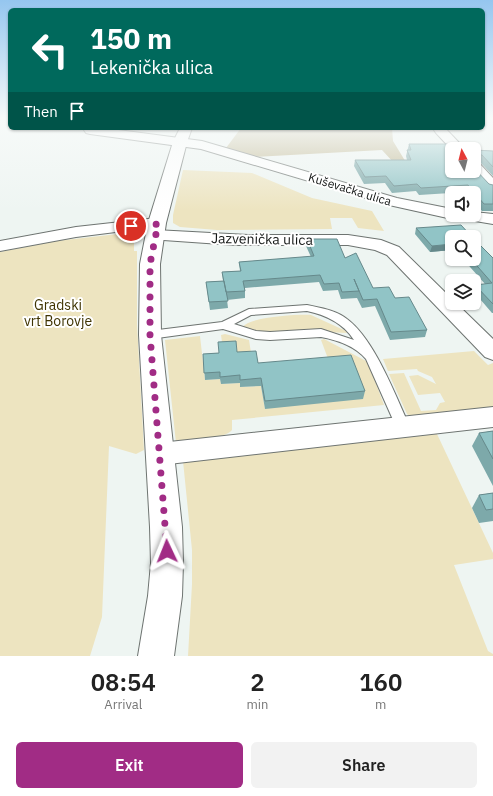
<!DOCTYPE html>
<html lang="en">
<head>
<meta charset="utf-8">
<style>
	body { margin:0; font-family:"IBM Plex Sans",sans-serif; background:#f2f2f2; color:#222; height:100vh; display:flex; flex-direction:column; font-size:15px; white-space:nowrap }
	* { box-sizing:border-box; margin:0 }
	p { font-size:13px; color:#767676 }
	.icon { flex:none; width:22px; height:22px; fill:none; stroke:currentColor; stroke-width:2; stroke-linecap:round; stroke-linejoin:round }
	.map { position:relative; height:656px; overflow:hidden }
	.side { display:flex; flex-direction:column; background:#fff; flex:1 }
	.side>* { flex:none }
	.guide { position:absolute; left:8px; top:8px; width:477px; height:122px; border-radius:6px; box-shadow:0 1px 3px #0004; background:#00695c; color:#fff; overflow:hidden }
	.needle { width:26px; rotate:353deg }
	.tools { position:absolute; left:445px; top:142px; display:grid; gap:8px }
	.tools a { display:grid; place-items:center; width:36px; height:36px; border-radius:6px; background:#fff; box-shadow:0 1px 3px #0004; font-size:20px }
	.pin { position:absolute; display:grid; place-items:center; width:34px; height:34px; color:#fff; margin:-17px; border:2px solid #fff; border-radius:50%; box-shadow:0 1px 4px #0007 }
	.me { position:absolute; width:44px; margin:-22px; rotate:358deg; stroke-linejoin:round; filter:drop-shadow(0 0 3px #0008) }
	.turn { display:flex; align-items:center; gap:14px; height:84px; padding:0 16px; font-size:18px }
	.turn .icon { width:52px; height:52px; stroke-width:2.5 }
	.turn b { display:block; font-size:28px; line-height:34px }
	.then { display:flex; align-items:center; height:38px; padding:0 16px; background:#0003; gap:8px; font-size:15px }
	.eta { display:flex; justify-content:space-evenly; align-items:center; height:68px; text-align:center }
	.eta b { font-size:24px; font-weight:600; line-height:28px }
	.button { display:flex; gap:8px; margin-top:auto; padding:8px 16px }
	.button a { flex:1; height:46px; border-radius:6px; background:#a12c85; color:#fff; font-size:16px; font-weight:600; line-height:46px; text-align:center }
	.button a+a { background:#f2f2f2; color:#222 }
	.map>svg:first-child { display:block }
	.green { fill:#ede4c0 }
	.forest { fill:#bfb690 }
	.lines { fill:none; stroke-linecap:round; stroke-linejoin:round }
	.service-casing { stroke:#6e7471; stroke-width:2 }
	.minor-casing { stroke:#6e7471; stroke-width:2 }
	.tertiary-casing { stroke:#6e7471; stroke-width:2 }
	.service { fill:#fff; fill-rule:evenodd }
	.minor { fill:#fff; fill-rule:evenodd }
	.tertiary { fill:#fff; fill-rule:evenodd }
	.wall { fill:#7da9aa }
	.shaded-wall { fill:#66898b }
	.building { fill:#91c4c6; stroke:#66898b }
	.route { stroke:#a12c85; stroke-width:7; stroke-dasharray:0 12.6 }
	.labels { text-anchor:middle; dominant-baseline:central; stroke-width:4; stroke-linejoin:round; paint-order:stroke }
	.far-street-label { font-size:12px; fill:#121514; stroke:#fff }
	.street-label { font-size:14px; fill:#121514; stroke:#fff }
	.park-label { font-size:14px; fill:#3f3402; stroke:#fff }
</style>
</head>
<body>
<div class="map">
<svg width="493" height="656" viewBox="0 0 493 656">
	<rect width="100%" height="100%" fill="#eef5f2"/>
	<path class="green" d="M183 170 252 173 312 198 372 211 384 231 358 228 352 218H330L332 229 217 230 180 227 173 223V215Z
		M118 234 132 237 134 239V251H137V324L144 450 136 454 109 446 102 617 90 656H0V252L56 241Z
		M311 315 346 331 347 333 326 332 265 334 243 327C248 317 299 314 311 315Z
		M225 334 249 340 252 359 223 349 221 335Z
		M200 336 205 380 220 379 221 384 240 383 241 387 261 386 265 409 330 364 321 340 324 339 368 362 384 405 232 420V430C226 439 188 441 176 443L165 340Z
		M474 351 488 365 493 363V409L412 418 407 414 389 374 404 373 421 411 436 410 440 403 445 402 440 393 418 395 409 376 418 375 436 384 432 377 418 371 417 369 388 371 383 359Z
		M437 434 493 553V559L454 565 488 651 493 654V656H188L192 584V550L183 461Z"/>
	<path class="forest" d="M241 128H392L393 141 407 164 394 163 382 150 254 157 226 148Z"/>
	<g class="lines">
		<g class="service-casing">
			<path id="service" d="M307 305C321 308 336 310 347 319 375 340 395 395 410 427L408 431 403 432 398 431 366 359C355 346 337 340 321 337L270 340 256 339 223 329 150 339 146 338 144 335 146 332 150 331 222 322 249 309ZM307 311C326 315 343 323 354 340L321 329 270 332 256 331 234 324 251 315Z"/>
		</g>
		<g class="minor-casing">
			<path id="minor" d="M85 128H103L202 141 397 198 452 209V215H474V212L493 214V224L457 218 452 219 389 205 201 149 90 134 86 133 84 130Z
				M435 128H445L465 149H452V150L436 133 434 130Z
				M474 162 479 163 493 178V191L488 190 471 171H474Z
				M157 218 163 220 165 223 163 226 76 237 0 251V241L76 227Z
				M155 230 248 235H348L381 240 399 247 452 299V303H456L493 339V360L485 357 387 255 375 250 348 245H235L149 239 147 235 149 231Z
				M493 407V427L160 465 151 462 147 454 151 446 160 443Z"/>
		</g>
		<g class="tertiary-casing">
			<path id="tertiary" d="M180 128H192L187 142 166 223 160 264 161 335 182 527 183 563 182 596 174 656H138L148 596 151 563 150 527 139 335 140 264 148 223 173 142Z"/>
		</g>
		<use href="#service" class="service"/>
		<use href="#minor" class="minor"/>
		<use href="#tertiary" class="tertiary"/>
	</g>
	<path class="wall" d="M409 144 452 149 489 184 493 185V211H482L474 202V193H467L466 192 419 195 416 191 392 193 385 183 364 184 354 166 355 160H407L406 156Z
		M474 150 493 151V176L480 162 475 161 474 165Z
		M416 228 452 237V250L430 252 415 234Z
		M307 239 345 258 373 288 395 298 427 330 425 337 390 340 375 306 362 308 357 298 341 299 338 290 323 291 319 282 245 288V298L227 300 228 308 210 310 206 282 223 281 222 272 240 271 239 262 311 257 306 246Z
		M493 258V313H492L474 292V288L475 285 485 284 463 259Z
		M237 352 258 363 365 391 363 399 265 409 261 386 240 387V383L221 384 220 379 205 380 203 354Z
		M493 431V486L472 446 479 433Z
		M493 493V521L479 523 472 508 479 495Z"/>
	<path class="shaded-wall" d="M452 244V250L430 252 432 246Z"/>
	<path class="building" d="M409 144H458L462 149H452V171H474V168L489 184 493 185V204H484L468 185 421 188 417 184 394 186 386 176 365 177 355 160H411L407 150H411Z
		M474 150 493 151V167L482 155 475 154 474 163Z
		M461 225 472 237H452V244L432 246 416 228Z
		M307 239H337L345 258 356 253 373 288 389 287 395 298 409 297 427 330 391 332 377 299 363 300 354 279 359 291 342 292 339 283 324 284 320 275 243 281 245 291 226 292 222 272 241 271 239 262 314 256Z
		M474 239 493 258V304L475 285 492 283 471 259H474Z
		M224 281 228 301 209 302 206 282Z
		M236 341 237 352 256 351 258 363 351 355 365 391 265 401 261 378 240 380V375L220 377V372L204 373 203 354 219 353 218 342Z
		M493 431V459L479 433Z
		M493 493V509L486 510 479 495Z"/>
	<linearGradient id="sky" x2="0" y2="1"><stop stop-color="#95c6ef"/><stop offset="0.56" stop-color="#f7faf9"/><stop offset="1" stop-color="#f7faf9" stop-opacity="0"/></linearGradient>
	<rect width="493" height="211" fill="url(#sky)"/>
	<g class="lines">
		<path class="route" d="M131 226 158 224 150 264V335L167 551"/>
	</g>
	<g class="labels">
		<g class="far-street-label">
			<text transform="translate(350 189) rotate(17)">Kuševačka ulica</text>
		</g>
		<g class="street-label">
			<text transform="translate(262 239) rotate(1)">Jazvenička ulica</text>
		</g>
		<g class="park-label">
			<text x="58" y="305">Gradski<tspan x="58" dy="16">vrt Borovje</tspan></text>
		</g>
	</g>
</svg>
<div class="tools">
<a><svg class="needle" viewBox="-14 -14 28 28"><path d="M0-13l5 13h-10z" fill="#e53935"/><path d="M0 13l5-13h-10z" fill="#767676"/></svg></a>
<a><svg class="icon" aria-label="sound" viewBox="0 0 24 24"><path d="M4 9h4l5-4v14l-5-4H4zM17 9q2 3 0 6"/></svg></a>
<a><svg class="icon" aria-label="search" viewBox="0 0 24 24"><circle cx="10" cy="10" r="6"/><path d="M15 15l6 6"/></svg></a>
<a><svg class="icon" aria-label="layers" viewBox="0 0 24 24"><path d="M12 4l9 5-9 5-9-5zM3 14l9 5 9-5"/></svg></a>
</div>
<div class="pin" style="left:131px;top:226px;background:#d93025"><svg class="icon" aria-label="arrive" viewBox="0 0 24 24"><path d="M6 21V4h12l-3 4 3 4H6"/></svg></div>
<svg class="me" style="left:167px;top:551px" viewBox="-20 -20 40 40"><path d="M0-17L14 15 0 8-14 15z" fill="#a12c85" stroke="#fff" stroke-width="4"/></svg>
<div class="guide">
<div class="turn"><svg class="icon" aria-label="left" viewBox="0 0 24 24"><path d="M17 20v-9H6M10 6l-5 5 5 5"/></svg><div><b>150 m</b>Lekenička ulica</div></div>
<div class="then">Then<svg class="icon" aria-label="arrive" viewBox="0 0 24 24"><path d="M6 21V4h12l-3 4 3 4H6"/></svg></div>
</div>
</div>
<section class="side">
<div class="eta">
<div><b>08:54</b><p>Arrival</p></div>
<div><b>2</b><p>min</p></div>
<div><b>160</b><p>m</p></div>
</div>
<div class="button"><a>Exit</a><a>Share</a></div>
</section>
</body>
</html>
